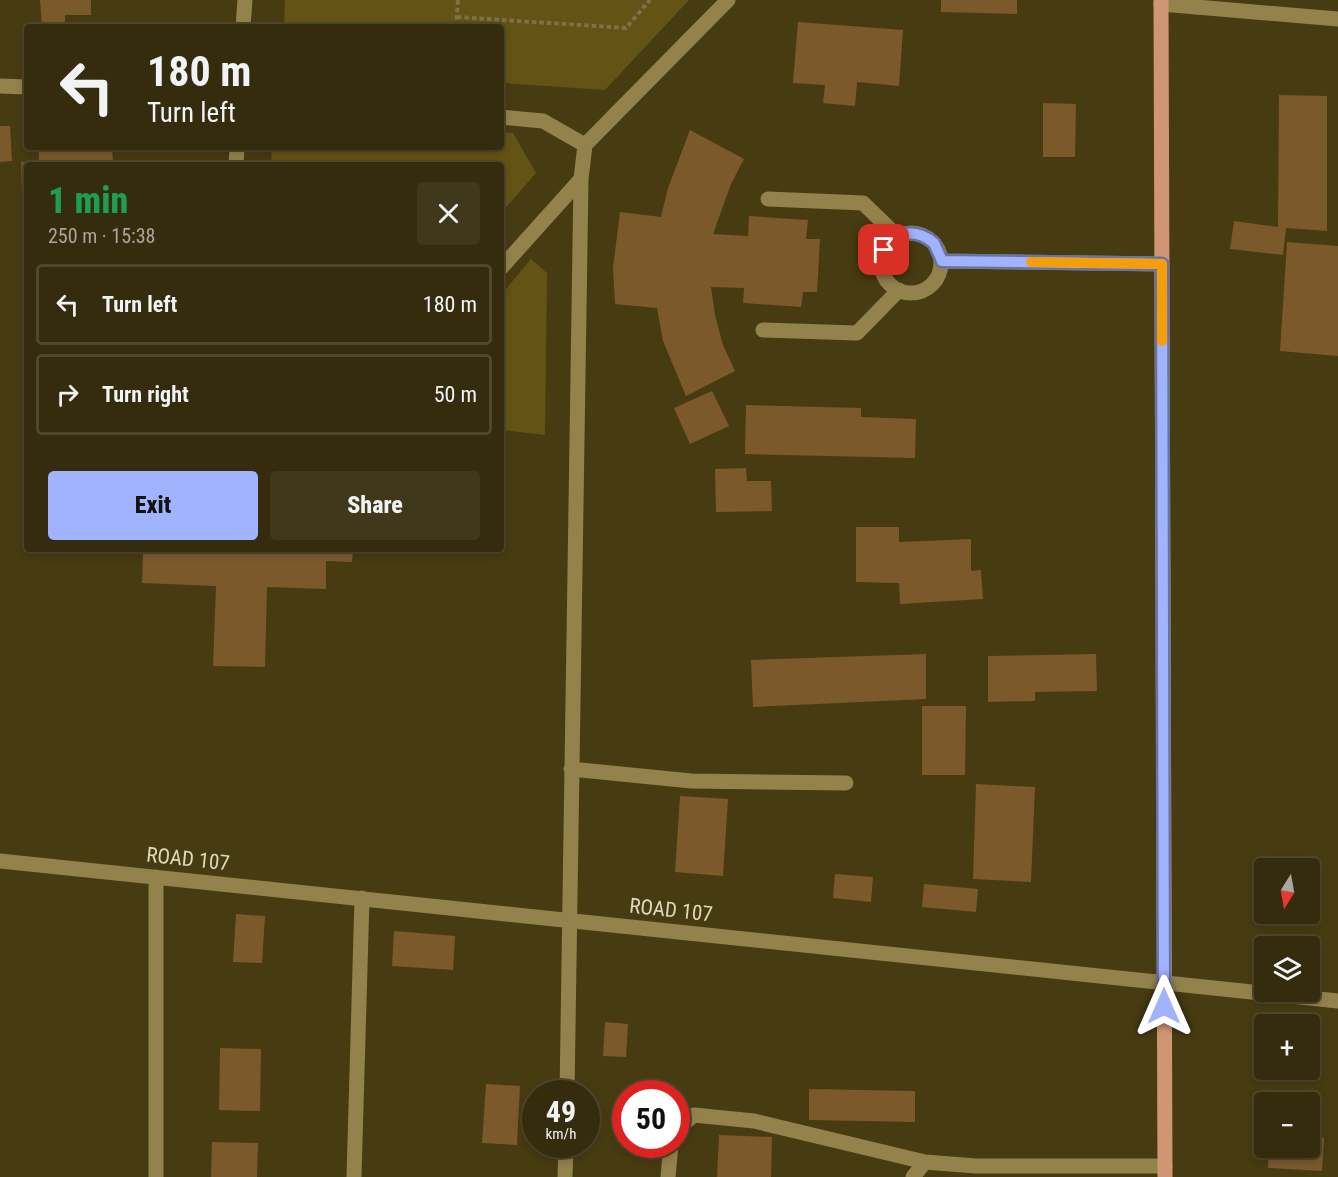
<!DOCTYPE html>
<html lang="en">
<head>
<meta charset="utf-8">
<style>
	body { margin:0; font-family:"Roboto Condensed",sans-serif; background:#40381b; color:#f1f3f6; height:100vh; display:flex; flex-direction:column; font-size:22px; white-space:nowrap }
	* { box-sizing:border-box; margin:0 }
	p { font-size:20px; color:#aaa79d }
	.icon { flex:none; width:33px; height:33px; fill:none; stroke:currentColor; stroke-width:2; stroke-linecap:round; stroke-linejoin:round }
	.map { position:relative; flex:1; overflow:hidden }
	.side { position:absolute; left:24px; top:162px; width:480px; height:390px; display:flex; flex-direction:column; background:#352c0d; border-radius:6px; box-shadow:0 3px 9px #0003,0 0 0 2px #4f482e }
	.side>* { flex:none }
	.banner { position:absolute; left:24px; top:24px; width:480px; height:126px; border-radius:6px; box-shadow:0 3px 9px #0003,0 0 0 2px #4f482e; background:#352c0d; color:#f1f3f6; overflow:hidden }
	.needle { width:39px; rotate:191deg }
	.buttons { position:absolute; left:1254px; top:858px; display:grid; gap:12px }
	.buttons a { display:grid; place-items:center; width:66px; height:66px; border-radius:6px; background:#352c0d; box-shadow:0 3px 9px #0003,0 0 0 2px #4f482e; font-size:30px }
	.speed { position:absolute; left:522px; top:1080px; display:flex; gap:12px; font-size:30px; font-weight:700; text-align:center }
	.speed>* { display:grid; place-content:center; width:78px; height:78px; border-radius:50%; background:#352c0d; box-shadow:0 3px 9px #0003,0 0 0 2px #4f482e; line-height:1 }
	.speed small { font-size:15px; font-weight:400 }
	.speed .limit { border:9px solid #d22; background:#fff; color:#111 }
	.pin { position:absolute; display:grid; place-items:center; width:51px; height:51px; color:#fff; margin:-26px; border-radius:12px; box-shadow:0 3px 9px #0006 }
	.me { position:absolute; width:66px; margin:-33px; rotate:0deg; stroke-linejoin:round; filter:drop-shadow(0 0 4px #0008) }
	.turn { display:flex; align-items:center; gap:21px; height:126px; padding:0 24px; font-size:27px }
	.turn .icon { width:78px; height:78px; stroke-width:2.5 }
	.turn b { display:block; font-size:42px; line-height:51px }
	.round { display:grid; place-items:center; flex:none; width:63px; height:63px; border-radius:6px; background:#40381b }
	.summary { display:flex; align-items:center; justify-content:space-between; height:102px; padding:0 24px }
	h1 { font-size:36px; font-weight:800; line-height:45px; color:#1e9e55 }
	.primary-button { display:flex; gap:12px; margin-top:auto; padding:12px 24px }
	.primary-button a { flex:1; height:69px; border-radius:6px; background:#a1b3fd; color:#111; font-size:24px; font-weight:800; line-height:69px; text-align:center }
	.primary-button a+a { background:#40381b; color:#f1f3f6 }
	ul { padding:0; list-style:none }
	li { display:flex; align-items:center; gap:18px; height:81px; margin:0 12px 9px; padding:0 12px; border:3px solid #4f482e; border-radius:6px }
	li div { flex:1 }
	li b { display:block; font-size:22px }
	li em { font-style:normal }
	.map>svg:first-child { display:block }
	.green { fill:#635314 }
	.building { fill:#7b592b }
	.lines { fill:none; stroke-linecap:round; stroke-linejoin:round }
	.path { stroke:#7c714c; stroke-width:4; stroke-dasharray:4.5 3; stroke-linecap:butt }
	.minor { stroke:#93824b; stroke-width:15 }
	.major { stroke:#d09674; stroke-width:15 }
	.route-casing { stroke:#6974a4; stroke-width:15 }
	.route { stroke:#a1b3fd; stroke-width:10 }
	.slow { stroke:#f59e0b; stroke-width:10 }
	.labels { text-anchor:middle; dominant-baseline:central; stroke-width:6; stroke-linejoin:round; paint-order:stroke }
	.street-label { font-size:21px; fill:#e1d8bc; stroke:#473b11 }
</style>
</head>
<body>
<div class="map">
<svg width="1338" height="1177" viewBox="0 0 1338 1177">
	<rect width="100%" height="100%" fill="#473b11"/>
	<path class="green" d="M285 0H689L605 90 501 83V27H284Z
		M501 132 513 133 536 173 501 213V165H271L272 147H501Z
		M531 259 547 273 545 435 501 430V295Z"/>
	<path class="building" d="M40 0H91V15H65V27H42Z
		M941 0H1017V14L941 12Z
		M798 22 903 30 899 86 857 82 855 106 823 103 825 85 793 83Z
		M1279 95 1327 96V231L1286 228 1283 255 1230 249 1234 221 1278 227Z
		M1043 103 1076 104 1075 157H1043Z
		M0 126H10L12 161 0 162Z
		M690 130 744 159 731 184 713 234 748 236 749 216 808 220 806 239H820L817 292H803L801 307 743 303 744 288 711 287 715 315 723 345 735 371 686 396 663 341 657 308 615 304 613 268 620 212 661 217 668 188Z
		M39 147H112L113 162 128 161V165H27V263L24 258 21 162H39Z
		M1287 242 1338 246V356L1280 351Z
		M712 391 729 426 690 444 674 408Z
		M746 405 861 408V417L916 419 915 458 745 454Z
		M746 468 747 481H771L772 511 716 512 715 469Z
		M856 527H899V542L971 539V571L981 570 983 599 900 604 899 583 856 582Z
		M127 549H353L352 562 326 561V589L267 587 265 667 213 666 216 586 142 583 143 553 127 552Z
		M926 654V699L753 707 751 660Z
		M1096 654 1097 691 1035 692V701L988 702V656Z
		M922 706H966L965 775H922Z
		M976 784 1035 787 1031 882 973 879Z
		M680 796 728 799 723 876 675 872Z
		M835 874 873 877 871 902 833 898Z
		M924 884 978 889 976 912 922 907Z
		M236 914 265 916 262 963 233 962Z
		M394 931 455 936 453 970 392 966Z
		M605 1022 628 1024 626 1057 603 1056Z
		M220 1048 261 1049 260 1111 219 1110Z
		M486 1084 520 1086 517 1145 482 1143Z
		M809 1089 915 1091V1122L809 1120Z
		M719 1135 772 1137 771 1177H717Z
		M1310 1137 1324 1138 1322 1171 1268 1168 1269 1148H1310Z
		M212 1142 258 1143 257 1177H211Z"/>
	<g class="lines">
		<path class="path" d="M457 17 626 28 650 0
			M456 27 458 0"/>
		<path class="minor" d="M1161 4 1338 19
			M243 27 245 0
			M0 86 27 87
			M501 117 543 121 585 145
			M236 165 237 147
			M768 199 863 203 897 236
			M881 263a30 30 0 1 1 60 0a30 30 0 1 1-60 0Z
			M942 261 1162 264
			M501 268 581 179
			M763 330 857 333 899 290
			M571 769 691 781 846 783
			M0 861 1338 1001
			M156 877V1177
			M567 1094 581 179 585 145 728 0
			M676 1130 694 1115 754 1121 925 1162 976 1166H1165
			M354 1177 362 898
			M565 1177 566 1144
			M668 1177 671 1144
			M913 1177 925 1162"/>
		<path class="major" d="M1161 0 1165 1177"/>
	</g>
	<g class="lines">
		<g class="route-casing">
			<path id="route" d="M884 250C897 231 916 228 934 243L942 261 1162 264 1164 1006"/>
		</g>
		<use href="#route" class="route"/>
		<path class="slow" d="M1031 262 1162 264V341"/>
	</g>
	<g class="labels">
		<g class="street-label">
			<text transform="translate(188 859) rotate(6)">ROAD 107</text>
			<text transform="translate(671 910) rotate(6)">ROAD 107</text>
		</g>
	</g>
</svg>
<div class="buttons">
<a><svg class="needle" viewBox="-14 -14 28 28"><path d="M0-13l5 13h-10z" fill="#e53935"/><path d="M0 13l5-13h-10z" fill="#aaa79d"/></svg></a>
<a><svg class="icon" aria-label="layers" viewBox="0 0 24 24"><path d="M12 4l9 5-9 5-9-5zM3 14l9 5 9-5"/></svg></a>
<a>+</a>
<a>−</a>
</div>
<div class="speed"><div>49<small>km/h</small></div><div class="limit">50</div></div>
<div class="pin" style="left:884px;top:250px;background:#d93025"><svg class="icon" aria-label="arrive" viewBox="0 0 24 24"><path d="M6 21V4h12l-3 4 3 4H6"/></svg></div>
<svg class="me" style="left:1164px;top:1006px" viewBox="-20 -20 40 40"><path d="M0-17L14 15 0 8-14 15z" fill="#a1b3fd" stroke="#fff" stroke-width="4"/></svg>
<div class="banner">
<div class="turn"><svg class="icon" aria-label="left" viewBox="0 0 24 24"><path d="M17 20v-9H6M10 6l-5 5 5 5"/></svg><div><b>180 m</b>Turn left</div></div>
</div>
<section class="side">
<div class="summary"><div><h1>1 min</h1><p>250 m · 15:38</p></div><a class="round"><svg class="icon" aria-label="close" viewBox="0 0 24 24"><path d="M6 6l12 12M18 6L6 18"/></svg></a></div>
<ul>
<li><svg class="icon" aria-label="left" viewBox="0 0 24 24"><path d="M17 20v-9H6M10 6l-5 5 5 5"/></svg><div><b>Turn left</b></div><em>180 m</em></li>
<li><svg class="icon" aria-label="right" viewBox="0 0 24 24"><path d="M7 20v-9h11M14 6l5 5-5 5"/></svg><div><b>Turn right</b></div><em>50 m</em></li>
</ul>
<div class="primary-button"><a>Exit</a><a>Share</a></div>
</section>
</div>
</body>
</html>
